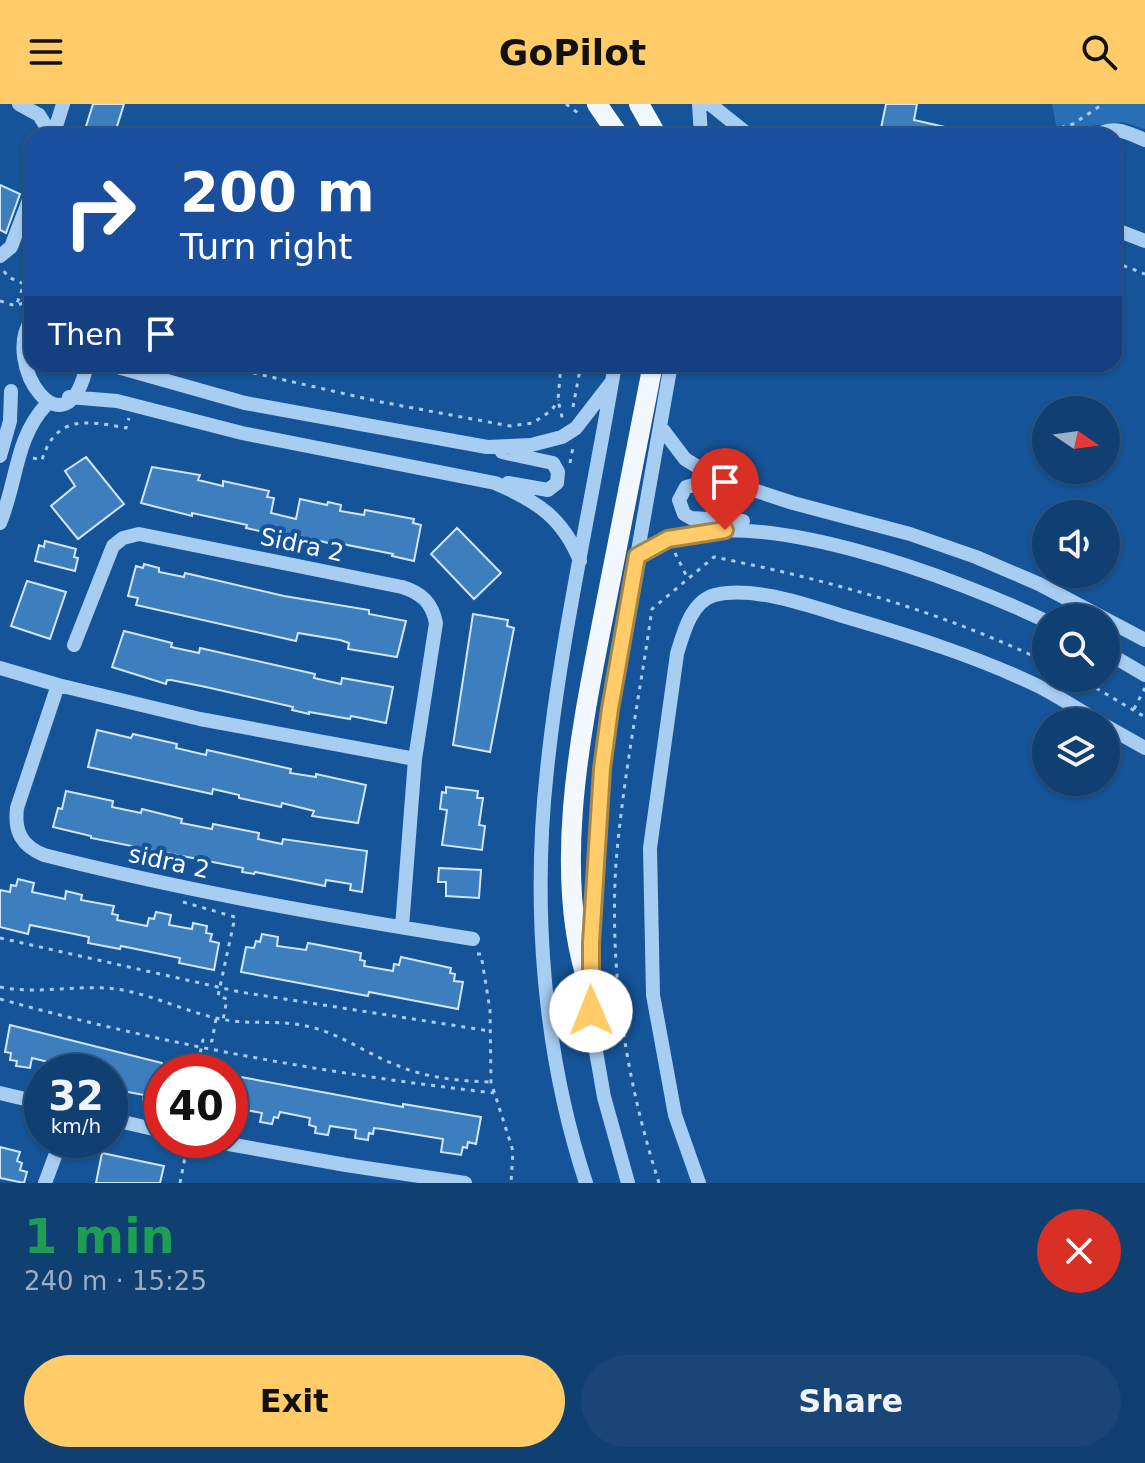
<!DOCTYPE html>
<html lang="en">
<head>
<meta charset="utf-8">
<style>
	body { margin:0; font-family:"DejaVu Sans",sans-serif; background:#194677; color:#f1f3f6; height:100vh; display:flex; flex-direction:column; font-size:30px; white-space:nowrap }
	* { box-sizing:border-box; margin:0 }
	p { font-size:26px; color:#9cafc4 }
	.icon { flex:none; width:44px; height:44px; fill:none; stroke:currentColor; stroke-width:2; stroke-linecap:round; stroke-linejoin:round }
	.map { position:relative; height:1079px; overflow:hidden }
	.panel { display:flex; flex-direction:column; background:#103f72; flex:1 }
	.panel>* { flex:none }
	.top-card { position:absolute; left:24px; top:24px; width:1098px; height:244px; border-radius:24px; box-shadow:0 2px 6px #0004,0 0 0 2px #305884; background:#1a4fa0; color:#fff; overflow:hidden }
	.needle { width:52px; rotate:103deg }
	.fabs { position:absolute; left:1032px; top:292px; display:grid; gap:16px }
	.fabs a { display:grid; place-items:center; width:88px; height:88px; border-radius:50%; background:#103f72; box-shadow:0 2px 6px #0004,0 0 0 2px #305884; font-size:40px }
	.speed { position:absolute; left:24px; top:950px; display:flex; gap:16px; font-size:40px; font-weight:700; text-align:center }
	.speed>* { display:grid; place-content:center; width:104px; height:104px; border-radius:50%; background:#103f72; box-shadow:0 2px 6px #0004,0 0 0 2px #305884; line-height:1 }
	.speed small { font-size:20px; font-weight:400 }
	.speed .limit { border:12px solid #d22; background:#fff; color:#111 }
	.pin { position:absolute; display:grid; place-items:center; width:68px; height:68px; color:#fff; margin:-82px -34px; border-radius:50% 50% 50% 0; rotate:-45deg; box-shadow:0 0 8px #0007 }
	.pin .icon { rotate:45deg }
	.me { position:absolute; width:88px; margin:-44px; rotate:359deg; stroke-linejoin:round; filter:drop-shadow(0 0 6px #0008) }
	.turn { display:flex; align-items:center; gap:28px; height:168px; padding:0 24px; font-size:36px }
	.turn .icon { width:104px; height:104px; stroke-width:2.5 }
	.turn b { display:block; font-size:56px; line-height:68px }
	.then { display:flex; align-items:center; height:76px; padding:0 24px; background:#0003; gap:16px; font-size:30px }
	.round { display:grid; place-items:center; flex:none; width:84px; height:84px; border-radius:42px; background:#194677 }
	.overview { display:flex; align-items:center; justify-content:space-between; height:136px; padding:0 24px }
	h1 { font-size:48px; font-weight:700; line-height:60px; color:#1e9e55 }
	.cta { display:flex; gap:16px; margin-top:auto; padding:16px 24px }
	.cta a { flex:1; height:92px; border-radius:48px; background:#ffcc69; color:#111; font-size:32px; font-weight:700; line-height:92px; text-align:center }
	.cta a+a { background:#194677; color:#f1f3f6 }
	header { display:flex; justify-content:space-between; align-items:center; height:104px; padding:0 24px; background:#ffcc69; color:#111; font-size:36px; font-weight:700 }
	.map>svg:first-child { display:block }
	.green { fill:#286fb6 }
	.building { fill:#3d7ebf; stroke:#cfe6fc; stroke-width:2 }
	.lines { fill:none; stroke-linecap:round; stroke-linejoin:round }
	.path { stroke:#a7cdf2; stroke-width:3; stroke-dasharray:4 6; stroke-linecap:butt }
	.minor { stroke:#a7cdf2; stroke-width:14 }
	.major { stroke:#f3f8ff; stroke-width:20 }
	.major-bridge { stroke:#f3f8ff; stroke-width:20 }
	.route-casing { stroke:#a68544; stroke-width:20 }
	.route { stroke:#ffcc69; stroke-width:14 }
	.labels { text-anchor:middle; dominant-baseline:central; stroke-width:8; stroke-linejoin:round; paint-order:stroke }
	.street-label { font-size:24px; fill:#fff; stroke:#155498 }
</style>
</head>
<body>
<header><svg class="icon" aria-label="menu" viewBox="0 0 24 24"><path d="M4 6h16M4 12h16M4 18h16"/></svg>GoPilot<svg class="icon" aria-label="search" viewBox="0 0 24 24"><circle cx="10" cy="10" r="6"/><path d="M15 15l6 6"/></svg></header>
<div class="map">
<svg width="1145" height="1079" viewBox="0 0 1145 1079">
	<rect width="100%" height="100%" fill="#155498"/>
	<path class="green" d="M1052 0H1145V25L1123 18 1057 26Z"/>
	<path class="building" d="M93 0H124L114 32H83Z
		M886 0H917L914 16 963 27V32H894L880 29Z
		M0 81 20 90 6 129 0 126Z
		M86 353 124 400 78 435 51 402 75 382 65 367Z
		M152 363 200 371 198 376 223 382V377L269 387 267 393 274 394 271 409 296 415 300 395 327 401 328 398 341 401 340 407 364 411 365 406 414 415 413 419 421 421 414 457 392 452 393 450 342 440 341 442 295 431 294 435 246 424 247 421 192 409V412L141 399Z
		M457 424 501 469 474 495 431 450Z
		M45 437 76 445 74 453 78 454 75 467 35 457 39 441 44 443Z
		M144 460 159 464V468L184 473 185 469 284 492 369 506V510L406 517 397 553 348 545 349 539 340 536 298 529 296 537 136 501 138 494 128 492 136 462 143 464Z
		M27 477 66 488 50 535 11 522Z
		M473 510 508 516 507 522 514 524 490 648 453 641Z
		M124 527 172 539 171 543 199 549 200 544 315 570 314 574 341 580 342 574 393 583 386 619 351 612 350 615 309 608V610L292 606 293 603 206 583 171 576H167L166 580 112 563Z
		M97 626 131 634 133 630 177 640 176 644 206 651 207 646 291 665 290 669 316 673V670L366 681 358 719 312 712 314 707 282 699 281 703 239 694V691L213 685 212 690 88 663Z
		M446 683 478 687 477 694H483L479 721 485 722 482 746 442 741 447 706 440 705 442 688 446 689Z
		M66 687 113 697 112 703 141 709 142 705 182 715 181 719 212 725 213 720 259 729 258 735 282 740 283 735 367 747 362 788 350 786 351 780 326 776 325 782 255 768 254 770 242 768 243 764 91 734V732L53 723 58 704 62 705Z
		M439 764 481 766 479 794 446 792V778H438Z
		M18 775 34 779 32 788 65 795 66 787 82 791 81 796 114 802 112 810 118 811 117 816 147 822 149 814 154 815 156 808 171 811 169 821 192 825 193 819 207 822 206 829 212 830 210 837 219 839 214 866 179 859 180 854 121 842 120 845 88 839 89 833 30 821 28 830 0 823V786L10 788 11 781 16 782Z
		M262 830 278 833 277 842 306 846 308 839 361 849 360 856 365 857 364 862 393 867 394 860 399 861 401 853 451 864 450 869 455 870 454 877 463 878 458 905 369 888 368 892 241 868 246 843 254 844 256 837 260 838Z
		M10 921 162 959V1000L143 996 144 991 112 985 114 974 110 973V968H59L61 961 32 954 30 964 16 962 17 957 10 956 11 949 5 948Z
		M230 971 403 1003V1000L481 1013 476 1040 468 1038 467 1044 463 1043 461 1051 441 1048 443 1035 382 1025 374 1024 373 1030 369 1029 368 1036 355 1034 356 1026 330 1022 328 1031 315 1029 316 1023 309 1021 310 1014 280 1008 278 1014 274 1013 272 1020 260 1018 262 1009 230 1003Z
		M0 1043 20 1048 17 1057 22 1059 20 1066 27 1068 24 1079 0 1074Z
		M102 1049 164 1062 160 1079H96Z"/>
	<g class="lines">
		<path class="path" d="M566 0 582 12
			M1032 32 1073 20 1103 0
			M1114 158 1145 170
			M4 167 8 173 24 180 16 202
			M0 197 16 202 32 195
			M214 260 381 298 510 322 533 319 552 306 558 296
			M561 260 558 296 563 317
			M573 303 581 260
			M33 354 42 356C56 310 88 317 126 324L129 314
			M570 359 573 343
			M675 449 688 475
			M1079 574 1145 613
			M1134 605 1145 584
			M183 798 235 813 218 892 227 895 223 916
			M0 834 240 888 490 927
			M477 850H481L490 906 491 978 513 1047 511 1079
			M0 883C39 891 77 880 116 885 152 890 185 908 221 915 248 921 274 916 301 921 337 927 363 948 396 961 427 974 458 977 491 978
			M0 895C161 940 327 970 494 989
			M196 968 203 936 212 937 216 915
			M180 1079 186 1048 179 1046 181 1036
			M659 1079C626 976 609 868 616 759 623 674 640 589 652 505L714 453C829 476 940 507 1046 558"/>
		<path class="minor" d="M19 0 39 11 52 32
			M699 0 701 32
			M710 0 750 32
			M53 32 63 0
			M1096 32C1113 20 1128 29 1145 36
			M1114 125 1145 137
			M0 152 11 143 32 88
			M32 215C0 259 67 356 87 260
			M107 260 245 299 487 343 531 341 562 333 576 324 610 280
			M69 293 117 297 242 329 495 379C537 397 563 414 580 457
			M660 322 685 355 714 373 793 399 910 430 976 453 1039 480 1145 536
			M502 348 553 359 558 368 557 379 548 386 508 379
			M0 352 10 317 11 287
			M741 393 694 381 686 383 679 396 684 410 691 414 743 417
			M0 419C17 379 15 334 46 301
			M637 452C647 447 658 439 669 435 763 401 958 475 1046 517
			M74 541 113 442 123 434 139 430 402 483C422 489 432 499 436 519L415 655 402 823
			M1106 548 1145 571
			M0 564 58 581 200 615 415 655
			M58 581 17 704C14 728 22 742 44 751 186 787 329 812 473 835
			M1106 622 1145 644
			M0 989 42 999
			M110 1015 162 1027
			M206 1036 346 1061 465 1079
			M45 1079 61 1036
			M586 1079C543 949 532 802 547 666 561 531 593 394 615 260
			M628 1079 604 993 594 936 590 885 591 839 602 665 610 605 671 260
			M699 1079 675 1011 653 891 650 744 677 550C683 530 691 497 715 491 752 481 810 502 846 513 911 532 975 552 1036 581 1058 592 1079 606 1100 618"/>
		<path class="major" d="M597 0 619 32
			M590 885C549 769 583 617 606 499 621 420 637 340 653 260"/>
		<path class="major-bridge" d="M639 0 657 32"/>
	</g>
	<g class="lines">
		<g class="route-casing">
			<path id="route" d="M591 907V839L602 665 610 605 637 452 668 435 725 426"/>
		</g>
		<use href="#route" class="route"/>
	</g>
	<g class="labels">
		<g class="street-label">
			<text transform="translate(302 441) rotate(12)">Sidra 2</text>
			<text transform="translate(169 758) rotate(12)">sidra 2</text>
		</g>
	</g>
</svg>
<div class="fabs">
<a><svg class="needle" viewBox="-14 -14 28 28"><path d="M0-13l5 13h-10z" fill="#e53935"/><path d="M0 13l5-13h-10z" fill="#9cafc4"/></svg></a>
<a><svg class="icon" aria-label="sound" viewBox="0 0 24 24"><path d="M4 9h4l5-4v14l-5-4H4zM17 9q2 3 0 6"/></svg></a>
<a><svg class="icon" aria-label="search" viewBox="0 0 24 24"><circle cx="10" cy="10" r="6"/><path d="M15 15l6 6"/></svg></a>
<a><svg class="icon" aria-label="layers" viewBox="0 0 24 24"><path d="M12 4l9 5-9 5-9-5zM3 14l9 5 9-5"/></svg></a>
</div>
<div class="speed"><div>32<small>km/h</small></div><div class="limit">40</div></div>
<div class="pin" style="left:725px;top:426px;background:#d93025"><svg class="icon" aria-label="arrive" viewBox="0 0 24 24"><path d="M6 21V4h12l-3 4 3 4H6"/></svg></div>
<svg class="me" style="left:591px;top:907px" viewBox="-20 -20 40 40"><circle r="19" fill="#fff"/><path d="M0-13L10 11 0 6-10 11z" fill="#ffcc69"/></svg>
<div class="top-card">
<div class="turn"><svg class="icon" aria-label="right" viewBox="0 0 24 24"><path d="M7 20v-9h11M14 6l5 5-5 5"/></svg><div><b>200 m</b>Turn right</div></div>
<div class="then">Then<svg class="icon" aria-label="arrive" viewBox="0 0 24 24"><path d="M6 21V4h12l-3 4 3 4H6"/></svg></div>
</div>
</div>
<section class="panel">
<div class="overview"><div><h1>1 min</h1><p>240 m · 15:25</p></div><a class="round" style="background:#d93025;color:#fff"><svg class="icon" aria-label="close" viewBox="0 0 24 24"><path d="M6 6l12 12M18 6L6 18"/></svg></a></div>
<div class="cta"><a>Exit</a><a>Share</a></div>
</section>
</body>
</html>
